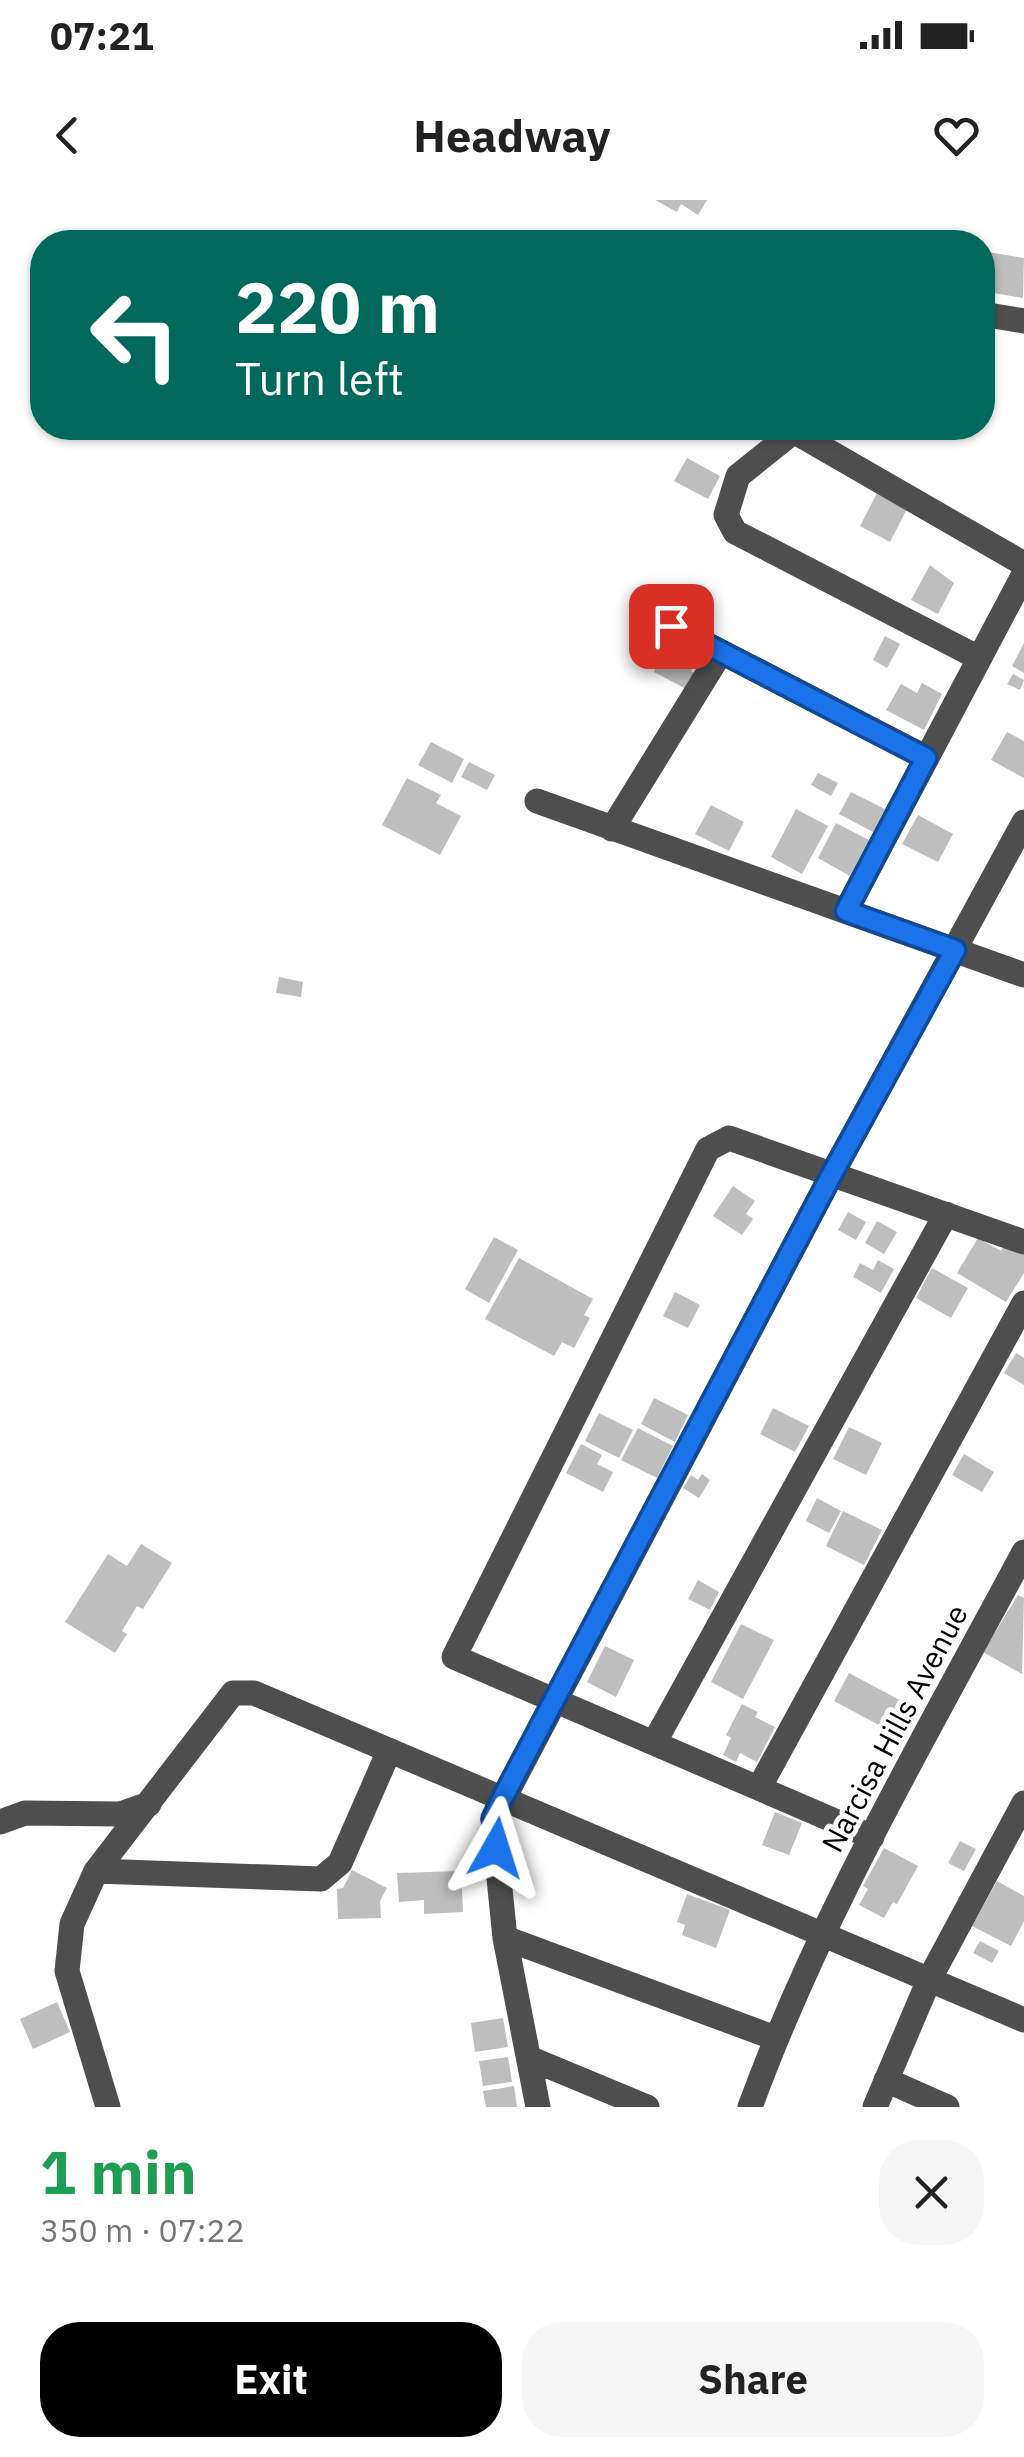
<!DOCTYPE html>
<html lang="en">
<head>
<meta charset="utf-8">
<style>
	body { margin:0; font-family:"IBM Plex Sans",sans-serif; background:#f6f6f6; color:#222; height:100vh; display:flex; flex-direction:column; font-size:38px; white-space:nowrap }
	* { box-sizing:border-box; margin:0 }
	p { font-size:32px; color:#767676 }
	.icon { flex:none; width:55px; height:55px; fill:none; stroke:currentColor; stroke-width:2; stroke-linecap:round; stroke-linejoin:round }
	.map { position:relative; height:1907px; overflow:hidden }
	.sheet { display:flex; flex-direction:column; background:#fff; flex:1 }
	.sheet>* { flex:none }
	.hud { position:absolute; left:30px; top:30px; width:965px; height:210px; border-radius:40px; box-shadow:0 2px 8px #0004; background:#00695c; color:#fff; overflow:hidden }
	.pin { position:absolute; display:grid; place-items:center; width:85px; height:85px; color:#fff; margin:-42px; border-radius:20px; box-shadow:0 5px 15px #0006 }
	.me { position:absolute; width:110px; margin:-55px; rotate:6deg; stroke-linejoin:round; filter:drop-shadow(0 0 8px #0008) }
	.turn { display:flex; align-items:center; gap:35px; height:210px; padding:0 40px; font-size:45px }
	.turn .icon { width:130px; height:130px; stroke-width:2.5 }
	.turn b { display:block; font-size:70px; line-height:85px }
	.round { display:grid; place-items:center; flex:none; width:105px; height:105px; border-radius:40px; background:#f6f6f6 }
	.overview { display:flex; align-items:center; justify-content:space-between; height:170px; padding:0 40px }
	h1 { font-size:60px; font-weight:700; line-height:75px; color:#1e9e55 }
	.button { display:flex; gap:20px; margin-top:auto; padding:20px 40px }
	.button a { flex:1; height:115px; border-radius:40px; background:#000; color:#fff; font-size:40px; font-weight:700; line-height:115px; text-align:center }
	.button a+a { background:#f6f6f6; color:#222 }
	.status { display:flex; justify-content:space-between; align-items:center; height:70px; padding:0 50px; background:#fff; direction:ltr }
	.status svg { height:28px; fill:currentColor }
	header { display:flex; justify-content:space-between; align-items:center; height:130px; padding:0 40px; background:#fff; font-size:45px; font-weight:700 }
	.map>svg:first-child { display:block }
	.building { fill:#bebebe }
	.lines { fill:none; stroke-linecap:round; stroke-linejoin:round }
	.minor { stroke:#4e4e4e; stroke-width:25 }
	.route-casing { stroke:#114b97; stroke-width:25 }
	.route { stroke:#1a73e8; stroke-width:18 }
	.labels { text-anchor:middle; dominant-baseline:central; stroke-width:10; stroke-linejoin:round; paint-order:stroke }
	.street-label { font-size:30px; fill:#000; stroke:#fff }
</style>
</head>
<body>
<div class="status"><b>07:21</b><svg viewBox="0 0 49 12"><path d="M0 12V9h3v3zM5 12V6h3v6zM10 12V3h3v9zM15 12V0h3v12zM26 1h20v11H26zM47 4h2v5h-2z"/></svg></div>
<header><svg class="icon" aria-label="back" viewBox="0 0 24 24"><path d="M15 5l-7 7 7 7"/></svg>Headway<svg class="icon" aria-label="heart" viewBox="0 0 24 24"><path d="M12 20l-8-8c-3-5 5-10 8-4 3-6 11-1 8 4z"/></svg></header>
<div class="map">
<svg width="1024" height="1907" viewBox="0 0 1024 1907">
	<rect width="100%" height="100%" fill="#fff"/>
	<path class="building" d="M655 0H707L698 15 681 4 677 12Z
		M982 51 1024 58 1023 98 982 91Z
		M687 258 720 276 708 299 674 281Z
		M878 291 908 307 890 342 860 326Z
		M930 365 954 383 938 414 911 400Z
		M885 436 900 444 887 468 873 460Z
		M670 442 698 456 691 471 696 474 688 490 654 472Z
		M1024 443V473L1012 466Z
		M1013 474 1024 480 1020 490 1007 484Z
		M922 483 942 494 924 530 886 510 901 484 917 493Z
		M1007 532 1024 541V578L991 560Z
		M431 542 464 559 452 583 418 565Z
		M469 562 495 575 487 590 461 577Z
		M818 573 838 583 831 596 811 585Z
		M407 578 441 595 436 603 461 616 440 655 382 625Z
		M851 592 885 609 873 632 839 614Z
		M711 605 744 622 729 651 695 634Z
		M796 609 828 626 802 674 771 657Z
		M918 615 953 634 938 662 902 644Z
		M836 623 869 640 850 676 818 658Z
		M279 777 303 782 301 797 276 793Z
		M733 986 755 1001 746 1014 753 1019 742 1035 713 1016Z
		M848 1012 866 1022 856 1040 838 1030Z
		M877 1021 897 1032 884 1054 865 1043Z
		M494 1037 518 1050 489 1103 465 1089Z
		M978 1038 1001 1051 1006 1042 1024 1052V1073L1006 1102 957 1073Z
		M519 1058 593 1099 584 1115 590 1118 574 1148 562 1142 554 1156 485 1119Z
		M878 1060 894 1069 881 1093 853 1077 860 1063 873 1070Z
		M932 1068 968 1088 951 1118 916 1098Z
		M675 1092 700 1105 688 1128 663 1116Z
		M1016 1153 1024 1158V1185L1004 1173Z
		M654 1198 688 1215 675 1242 641 1224Z
		M773 1208 809 1226 795 1252 760 1234Z
		M599 1213 633 1230 619 1258 585 1241Z
		M849 1227 882 1243 866 1275 833 1259Z
		M638 1228 673 1246 657 1278 621 1260Z
		M581 1244 602 1255 597 1264 613 1272 603 1292 566 1273Z
		M964 1254 994 1272 982 1292 952 1275Z
		M702 1274 710 1280 699 1298 683 1288 691 1275 698 1280Z
		M817 1298 841 1311 829 1333 806 1321Z
		M843 1311 882 1330 864 1365 826 1346Z
		M141 1344 172 1363 143 1409 137 1406 122 1431 127 1434 115 1453 65 1422 108 1354 127 1366Z
		M698 1380 719 1392 710 1410 688 1399Z
		M1018 1395 1024 1398 1022 1474 983 1452Z
		M741 1424 774 1440 743 1499 711 1482Z
		M605 1446 634 1460 616 1497 587 1482Z
		M849 1473 909 1505 894 1533 834 1501Z
		M742 1504 758 1512 755 1517 775 1527 757 1562 740 1553 736 1562 723 1555 731 1538 726 1535Z
		M775 1612 802 1623 789 1655 762 1645Z
		M960 1641 976 1649 964 1671 948 1663Z
		M884 1648 918 1666 897 1704 893 1702 884 1718 859 1705 868 1689 863 1686Z
		M352 1670 387 1688 380 1701 381 1718 338 1719 337 1689 343 1688Z
		M461 1671 463 1712 424 1714V1700L399 1702 397 1673Z
		M997 1681 1024 1696V1721L1011 1746 972 1726Z
		M687 1694 730 1710 716 1748 682 1735 685 1725 677 1722Z
		M980 1741 999 1751 992 1763 973 1753Z
		M57 1802 70 1832 33 1849 20 1819Z
		M503 1818 508 1847 475 1852 471 1823Z
		M508 1857 512 1882 483 1886 479 1861Z
		M514 1886 517 1907H486L483 1891Z"/>
	<g class="lines">
		<path class="minor" d="M982 114 1024 121
			M798 228 738 276 726 315 735 332 979 458
			M795 232 1024 364
			M671 426 927 558
			M537 601 1024 775
			M612 629 721 452
			M846 711 1024 374
			M654 1543 946 1014
			M759 1588 1024 1103
			M0 1622 25 1613 120 1614 149 1604
			M872 1637 454 1457 708 949 729 938 1024 1042
			M96 1671 321 1679 340 1663 389 1551
			M505 1738 775 1838
			M529 1858 647 1907
			M886 1880 947 1907
			M108 1907 67 1771 72 1724 96 1671 233 1493H254L1024 1820
			M538 1907 505 1738 493 1619 832 974 1024 622
			M750 1907C821 1713 927 1534 1024 1352
			M875 1907 929 1780 1024 1603"/>
	</g>
	<g class="lines">
		<g class="route-casing">
			<path id="route" d="M496 1648 493 1618 502 1599 832 974 955 750 846 711 926 558 671 426"/>
		</g>
		<use href="#route" class="route"/>
	</g>
	<g class="labels">
		<g class="street-label">
			<text transform="translate(894 1528) rotate(-62)">Narcisa Hills Avenue</text>
		</g>
	</g>
</svg>
<div class="pin" style="left:671px;top:426px;background:#d93025"><svg class="icon" aria-label="arrive" viewBox="0 0 24 24"><path d="M6 21V4h12l-3 4 3 4H6"/></svg></div>
<svg class="me" style="left:496px;top:1648px" viewBox="-20 -20 40 40"><path d="M0-17L14 15 0 8-14 15z" fill="#1a73e8" stroke="#fff" stroke-width="4"/></svg>
<div class="hud">
<div class="turn"><svg class="icon" aria-label="left" viewBox="0 0 24 24"><path d="M17 20v-9H6M10 6l-5 5 5 5"/></svg><div><b>220 m</b>Turn left</div></div>
</div>
</div>
<section class="sheet">
<div class="overview"><div><h1>1 min</h1><p>350 m · 07:22</p></div><a class="round"><svg class="icon" aria-label="close" viewBox="0 0 24 24"><path d="M6 6l12 12M18 6L6 18"/></svg></a></div>
<div class="button"><a>Exit</a><a>Share</a></div>
</section>
</body>
</html>
